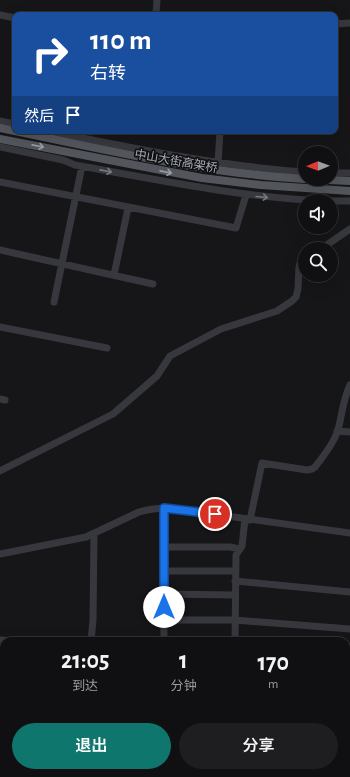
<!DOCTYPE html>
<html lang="zh">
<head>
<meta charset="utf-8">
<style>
	body { margin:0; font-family:"Alegreya Sans","Noto Sans SC",sans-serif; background:#1e1e20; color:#f1f3f6; height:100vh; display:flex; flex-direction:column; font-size:15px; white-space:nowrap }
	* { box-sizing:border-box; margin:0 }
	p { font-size:13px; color:#9c9d9f }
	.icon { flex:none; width:22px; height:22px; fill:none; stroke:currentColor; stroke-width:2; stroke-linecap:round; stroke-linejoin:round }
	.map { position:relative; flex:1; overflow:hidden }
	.side { position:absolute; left:0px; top:637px; width:350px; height:140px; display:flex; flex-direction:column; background:#101012; border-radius:12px 12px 0 0; box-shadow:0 4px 16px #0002,0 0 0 1px #303032 }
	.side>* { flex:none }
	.hud { position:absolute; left:12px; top:12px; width:326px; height:122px; border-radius:8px; box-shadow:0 4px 16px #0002,0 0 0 1px #303032; background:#1a4fa0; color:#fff; overflow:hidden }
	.needle { width:26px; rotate:269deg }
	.fabs { position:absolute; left:298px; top:146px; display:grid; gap:8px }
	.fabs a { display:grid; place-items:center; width:40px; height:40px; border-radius:50%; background:#101012; box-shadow:0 4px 16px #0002,0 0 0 1px #303032; font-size:20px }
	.pin { position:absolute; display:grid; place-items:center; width:34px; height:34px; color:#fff; margin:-17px; border:2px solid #fff; border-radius:50%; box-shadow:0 1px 4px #0007 }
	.me { position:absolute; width:44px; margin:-22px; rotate:0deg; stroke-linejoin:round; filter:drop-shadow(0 0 3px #0008) }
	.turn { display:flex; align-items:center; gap:14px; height:84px; padding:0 12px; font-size:18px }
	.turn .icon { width:52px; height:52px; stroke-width:2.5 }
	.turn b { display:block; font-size:28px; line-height:34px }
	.then { display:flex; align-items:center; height:38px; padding:0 12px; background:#0003; gap:8px; font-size:15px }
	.eta { display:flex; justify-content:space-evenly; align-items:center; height:68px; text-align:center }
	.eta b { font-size:24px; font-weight:600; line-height:28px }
	.button { display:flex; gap:8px; margin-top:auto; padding:8px 12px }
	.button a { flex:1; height:46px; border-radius:24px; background:#0f766e; color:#fff; font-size:16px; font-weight:600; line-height:46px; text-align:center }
	.button a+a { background:#1e1e20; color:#f1f3f6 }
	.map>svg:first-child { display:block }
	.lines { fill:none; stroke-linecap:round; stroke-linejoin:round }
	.minor { stroke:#37383d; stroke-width:7 }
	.major { stroke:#53555c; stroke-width:8 }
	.oneway { stroke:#979ba6 }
	.oneway2 { stroke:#757881 }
	.route-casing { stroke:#114b97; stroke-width:10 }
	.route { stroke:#1a73e8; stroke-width:7 }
	.labels { text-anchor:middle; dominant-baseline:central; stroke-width:3.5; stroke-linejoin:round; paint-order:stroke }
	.street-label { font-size:12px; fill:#a8adb8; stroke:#111113 }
</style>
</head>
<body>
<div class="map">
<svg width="350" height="777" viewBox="0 0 350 777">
	<rect width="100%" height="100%" fill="#161618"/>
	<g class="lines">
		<path class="minor" d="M0 15 15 18
			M156 15 157 0
			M335 24 350 23
			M0 121 15 124
			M48 131C133 148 218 166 305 172
			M0 147 63 160 75 165C159 180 243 198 329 201
			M218 163 220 131
			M331 173H350
			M0 182 236 228 246 195
			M331 201H350
			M321 249 350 229
			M0 250 153 284
			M114 275 128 208
			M54 302 82 166
			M0 327 107 348
			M0 399 5 400
			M337 431 350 432
			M0 471 113 414 157 376 170 356 221 329 277 311 292 301 296 297 298 289 299 267 300 263 305 260
			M163 508 164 641
			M250 520 262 463 307 470 312 469 315 467C323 457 334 443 338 430 342 415 343 399 350 385
			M164 547H230L240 549
			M0 554 86 537 139 512C149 509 159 508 169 508L350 533
			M164 571H235
			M235 581 350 592
			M164 594 235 595
			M164 620H235L350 629
			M0 640 17 641
			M91 641 93 620 94 534
			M235 641 236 555 242 546 245 519
			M346 700H350
			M0 706H4
			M0 759H4
			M229 773 278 777
			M87 777V773"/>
		<path class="major" d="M0 128C101 149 202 173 305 179
			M0 139 202 178 261 185 350 191
			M307 179 350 181"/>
	</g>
	<defs><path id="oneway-shaft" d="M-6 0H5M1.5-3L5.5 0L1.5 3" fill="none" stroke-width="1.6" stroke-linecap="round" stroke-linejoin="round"/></defs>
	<g class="oneway">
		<use href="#oneway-shaft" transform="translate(38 146) rotate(11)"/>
		<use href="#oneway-shaft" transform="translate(166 172) rotate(11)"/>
	</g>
	<g class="oneway2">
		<use href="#oneway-shaft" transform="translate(106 171) rotate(11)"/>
		<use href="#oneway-shaft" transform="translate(262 197) rotate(5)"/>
	</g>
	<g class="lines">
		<g class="route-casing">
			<path id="route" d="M164 607V508L215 514"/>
		</g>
		<use href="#route" class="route"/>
	</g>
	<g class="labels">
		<g class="street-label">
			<text transform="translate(176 161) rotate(10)">中山大街高架桥</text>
		</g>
	</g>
</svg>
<div class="fabs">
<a><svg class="needle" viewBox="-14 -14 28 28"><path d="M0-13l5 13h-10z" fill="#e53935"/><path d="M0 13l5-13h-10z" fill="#9c9d9f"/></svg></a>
<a><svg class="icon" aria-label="sound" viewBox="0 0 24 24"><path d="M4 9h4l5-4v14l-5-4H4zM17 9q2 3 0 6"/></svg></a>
<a><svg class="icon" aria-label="search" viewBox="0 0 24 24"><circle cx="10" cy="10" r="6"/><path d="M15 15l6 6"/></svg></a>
</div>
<div class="pin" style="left:215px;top:514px;background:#d93025"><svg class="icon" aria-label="arrive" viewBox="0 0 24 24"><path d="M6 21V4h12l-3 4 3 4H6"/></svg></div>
<svg class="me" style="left:164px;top:607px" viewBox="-20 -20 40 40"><circle r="19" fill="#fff"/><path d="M0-13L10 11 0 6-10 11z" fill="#1a73e8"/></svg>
<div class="hud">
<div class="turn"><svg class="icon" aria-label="right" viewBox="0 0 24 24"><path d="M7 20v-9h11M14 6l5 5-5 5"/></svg><div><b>110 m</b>右转</div></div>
<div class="then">然后<svg class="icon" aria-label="arrive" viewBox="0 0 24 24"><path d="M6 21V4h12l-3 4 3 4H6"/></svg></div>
</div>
<section class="side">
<div class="eta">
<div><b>21:05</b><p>到达</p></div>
<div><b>1</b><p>分钟</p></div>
<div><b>170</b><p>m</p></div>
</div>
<div class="button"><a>退出</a><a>分享</a></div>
</section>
</div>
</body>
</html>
